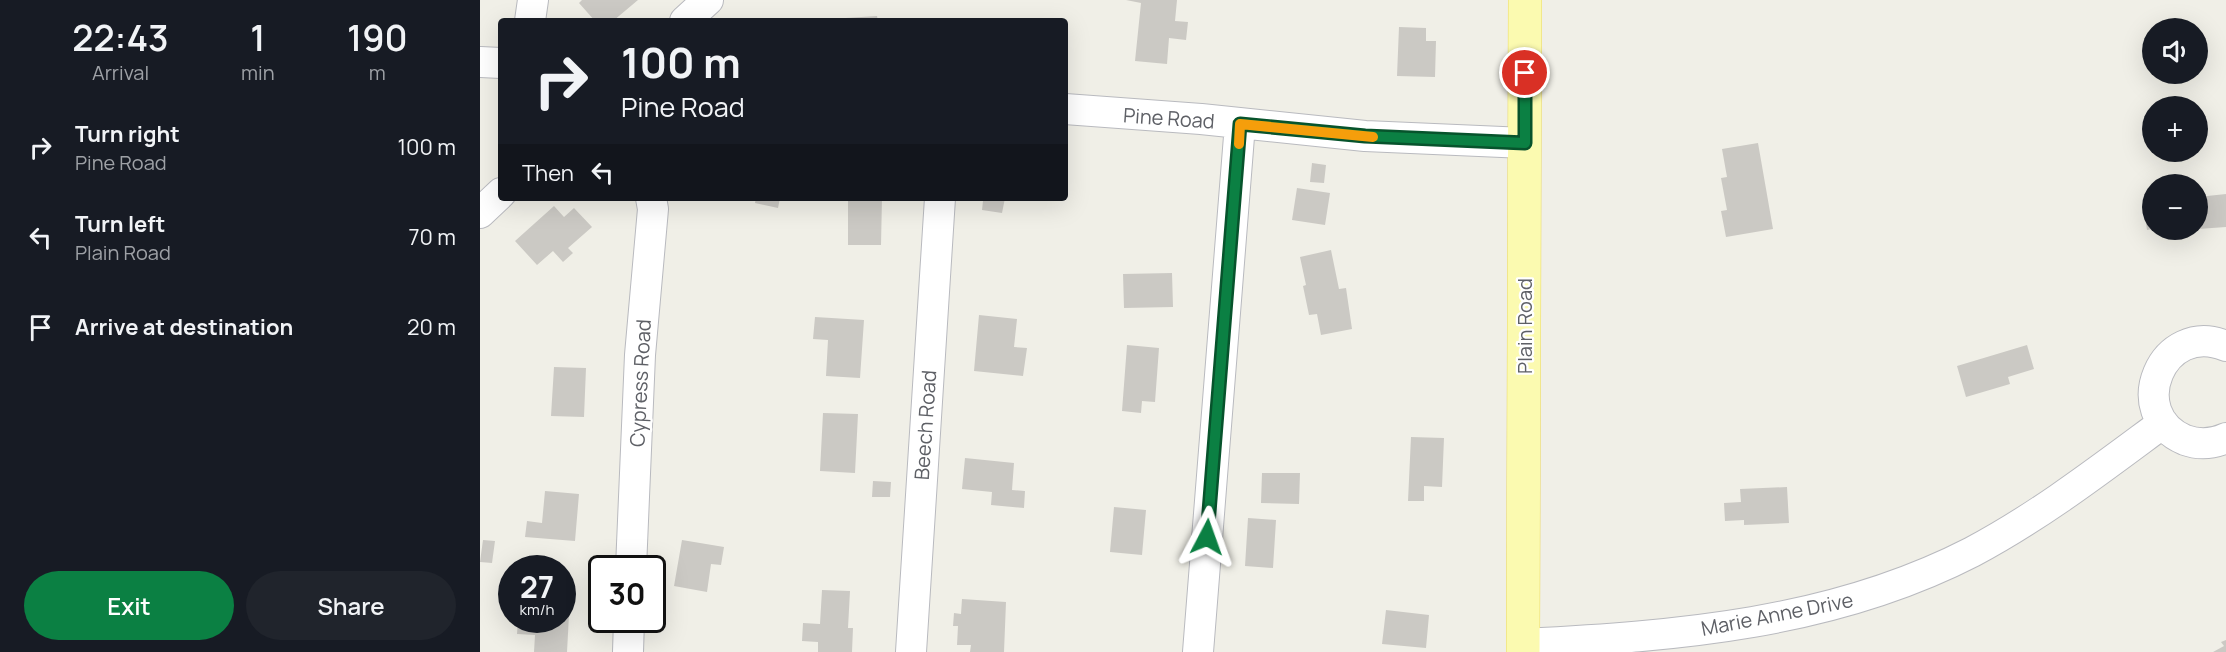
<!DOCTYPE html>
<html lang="en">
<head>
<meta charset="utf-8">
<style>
	body { margin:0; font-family:Manrope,sans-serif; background:#20242c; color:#f1f3f6; height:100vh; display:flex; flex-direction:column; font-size:22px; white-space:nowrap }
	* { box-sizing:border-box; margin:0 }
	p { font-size:20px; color:#9ea1a6 }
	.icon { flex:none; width:33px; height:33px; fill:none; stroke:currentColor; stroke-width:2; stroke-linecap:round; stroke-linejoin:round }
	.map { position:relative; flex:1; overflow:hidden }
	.side { display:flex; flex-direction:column; background:#171b24; width:480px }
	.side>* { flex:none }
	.guide { position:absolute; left:18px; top:18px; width:570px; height:183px; border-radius:6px; box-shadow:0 6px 24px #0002; background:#171b24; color:#f1f3f6; overflow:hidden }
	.controls { position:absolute; left:1662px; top:18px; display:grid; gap:12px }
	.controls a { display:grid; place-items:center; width:66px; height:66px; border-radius:50%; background:#171b24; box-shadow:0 6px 24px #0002; font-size:30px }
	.speed { position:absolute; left:18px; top:555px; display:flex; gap:12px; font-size:30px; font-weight:700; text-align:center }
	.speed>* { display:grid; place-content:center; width:78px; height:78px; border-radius:50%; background:#171b24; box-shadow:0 6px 24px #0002; line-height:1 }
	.speed small { font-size:15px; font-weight:400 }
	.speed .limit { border:3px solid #111; border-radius:9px; background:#fff; color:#111 }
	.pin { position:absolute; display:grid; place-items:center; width:51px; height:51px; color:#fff; margin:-26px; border:3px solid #fff; border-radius:50%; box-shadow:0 2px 6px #0007 }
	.me { position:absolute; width:66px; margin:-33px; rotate:4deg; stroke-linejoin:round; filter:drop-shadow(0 0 4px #0008) }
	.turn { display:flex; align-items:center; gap:21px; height:126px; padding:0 24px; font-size:27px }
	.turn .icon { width:78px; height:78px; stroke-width:2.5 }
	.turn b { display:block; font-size:42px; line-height:51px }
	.then { display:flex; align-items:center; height:57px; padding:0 24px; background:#0003; gap:12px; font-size:22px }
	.eta { display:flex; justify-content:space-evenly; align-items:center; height:102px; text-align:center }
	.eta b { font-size:36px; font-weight:600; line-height:42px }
	.cta { display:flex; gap:12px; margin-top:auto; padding:12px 24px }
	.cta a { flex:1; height:69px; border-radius:36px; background:#0b8043; color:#fff; font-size:24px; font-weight:600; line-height:69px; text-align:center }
	.cta a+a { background:#20242c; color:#f1f3f6 }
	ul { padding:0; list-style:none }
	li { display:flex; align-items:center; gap:18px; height:90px; padding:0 24px }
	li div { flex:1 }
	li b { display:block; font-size:22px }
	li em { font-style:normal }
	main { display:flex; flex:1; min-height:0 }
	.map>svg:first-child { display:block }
	.building { fill:#cbc9c4 }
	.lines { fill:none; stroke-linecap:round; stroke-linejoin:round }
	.minor-casing { stroke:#b9babf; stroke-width:32 }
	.major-casing { stroke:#ebd864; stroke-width:34 }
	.minor { stroke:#fff; stroke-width:30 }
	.major { stroke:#fbfab0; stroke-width:33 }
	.route-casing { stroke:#07532c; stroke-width:15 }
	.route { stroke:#0b8043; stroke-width:10 }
	.slow { stroke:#f59e0b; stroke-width:10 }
	.labels { text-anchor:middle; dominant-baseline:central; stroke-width:4.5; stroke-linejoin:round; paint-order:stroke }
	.street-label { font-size:20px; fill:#5e6066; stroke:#fff }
</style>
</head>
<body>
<main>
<section class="side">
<div class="eta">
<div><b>22:43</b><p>Arrival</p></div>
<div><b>1</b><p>min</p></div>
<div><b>190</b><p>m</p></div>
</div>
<ul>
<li><svg class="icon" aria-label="right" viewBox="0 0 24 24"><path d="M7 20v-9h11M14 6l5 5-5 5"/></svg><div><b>Turn right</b><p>Pine Road</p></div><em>100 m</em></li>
<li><svg class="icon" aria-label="left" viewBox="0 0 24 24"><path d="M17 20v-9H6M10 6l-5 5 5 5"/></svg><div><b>Turn left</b><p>Plain Road</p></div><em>70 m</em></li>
<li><svg class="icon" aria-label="arrive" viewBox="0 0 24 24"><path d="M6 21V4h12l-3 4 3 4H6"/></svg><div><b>Arrive at destination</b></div><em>20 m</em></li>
</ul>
<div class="cta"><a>Exit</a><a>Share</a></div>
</section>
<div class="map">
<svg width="1746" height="652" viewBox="0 0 1746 652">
	<rect width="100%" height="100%" fill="#f0efe7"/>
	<path class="building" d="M102 0H158L133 21H115L99 3Z
		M646 0H697L695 21 708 22 706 40 689 38 687 64 655 61 661 3Z
		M397 16 398 21H350V19Z
		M919 27 946 28V41H956L955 77 917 76Z
		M1278 143 1293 229 1246 237 1241 211 1247 210 1241 178 1247 177 1242 149Z
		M832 163 846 165 844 183 830 182Z
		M817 188 850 193 845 225 812 220Z
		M1746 194V227L1718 229V197Z
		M276 198H300L298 208 275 203Z
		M368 198H402L401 245H368Z
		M499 198H525L522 213 502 210 503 201 499 200Z
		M1672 202V229L1667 230 1663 203Z
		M74 206 84 217 94 208 112 227 88 248 93 253 83 262 73 251 57 265 35 241Z
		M851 250 859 289 866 288 872 329 841 335 837 314 829 315 823 286 826 285 820 257Z
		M692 273 693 307 644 308 643 274Z
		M499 315 537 319 534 347 547 348 543 376 494 371Z
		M335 317 384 320 380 378 346 376 348 340 333 339Z
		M647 345 679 348 675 402 662 401 661 413 642 411Z
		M1547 345 1554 369 1528 377 1530 384 1486 397 1477 366Z
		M74 367 106 368 104 417 71 416Z
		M343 413 378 414 375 473 340 471Z
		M931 437 964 438 962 487 944 486V501H928Z
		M485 458 534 463 532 490 545 491 544 508 511 505 512 492 482 489Z
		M782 473H820L819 504 781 503Z
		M393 481 411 482 410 497H392Z
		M1307 487 1309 523 1264 525V520L1245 521 1244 503 1261 502 1260 489Z
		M65 491 99 494 95 541 45 537 47 521 62 523Z
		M634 507 666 510 662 555 630 552Z
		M768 518 796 520 793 568 765 566Z
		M3 540 15 541 12 563 0 562Z
		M202 540 244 547 241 565 231 564 227 592 194 586Z
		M342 590 370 591 368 628H373L372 652H338V642L322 641 323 623 340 624Z
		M482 599 526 602 524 652H490L491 645H477L478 626H473L474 613 481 614Z
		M906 610 949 615 946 648 902 644Z
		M82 615H89L87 652H54L55 635 37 634 38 620H82Z
		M1746 640V652H1733L1744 646 1741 642Z"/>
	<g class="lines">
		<g class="minor-casing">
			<path id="minor" d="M50 21 53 0
				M205 21 228 0
				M0 62 21 63
				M585 109 721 119 885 136 1045 143
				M0 213 21 193
				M1746 346C1682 319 1643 414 1705 440 1719 445 1733 444 1746 438
				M151 568 160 355 173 209 171 198
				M1043 644C1197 636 1352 624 1492 552 1560 516 1622 468 1683 423
				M148 652 149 620
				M431 652 460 198
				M718 652 760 124"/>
		</g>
		<g class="major-casing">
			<path id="major" d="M1043 652 1045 0"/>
		</g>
		<use href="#minor" class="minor"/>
		<use href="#major" class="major"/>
	</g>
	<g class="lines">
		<g class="route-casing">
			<path id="route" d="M727 537 760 124 885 136 1045 143V73"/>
		</g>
		<use href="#route" class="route"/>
		<path class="slow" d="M759 144 760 124 893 137"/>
	</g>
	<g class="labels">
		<g class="street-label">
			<text transform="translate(689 118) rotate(4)">Pine Road</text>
			<text transform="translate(1044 326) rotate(-90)">Plain Road</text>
			<text transform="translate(160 383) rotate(-87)">Cypress Road</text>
			<text transform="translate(445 425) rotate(-86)">Beech Road</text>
			<text transform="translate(1297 614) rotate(-11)">Marie Anne Drive</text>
		</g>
	</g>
</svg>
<div class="controls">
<a><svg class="icon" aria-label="sound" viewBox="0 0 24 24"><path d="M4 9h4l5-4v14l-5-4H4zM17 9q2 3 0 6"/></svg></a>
<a>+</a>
<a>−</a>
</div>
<div class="speed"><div>27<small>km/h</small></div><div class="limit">30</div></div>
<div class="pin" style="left:1045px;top:73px;background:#d93025"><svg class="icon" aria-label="arrive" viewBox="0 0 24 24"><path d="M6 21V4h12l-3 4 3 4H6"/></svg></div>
<svg class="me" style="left:727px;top:537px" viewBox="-20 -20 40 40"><path d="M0-17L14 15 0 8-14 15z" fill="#0b8043" stroke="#fff" stroke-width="4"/></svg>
<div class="guide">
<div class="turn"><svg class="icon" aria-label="right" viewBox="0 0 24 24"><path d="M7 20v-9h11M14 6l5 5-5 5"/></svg><div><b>100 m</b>Pine Road</div></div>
<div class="then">Then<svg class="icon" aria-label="left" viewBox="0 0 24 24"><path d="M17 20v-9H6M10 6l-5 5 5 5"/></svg></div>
</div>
</div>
</main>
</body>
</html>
